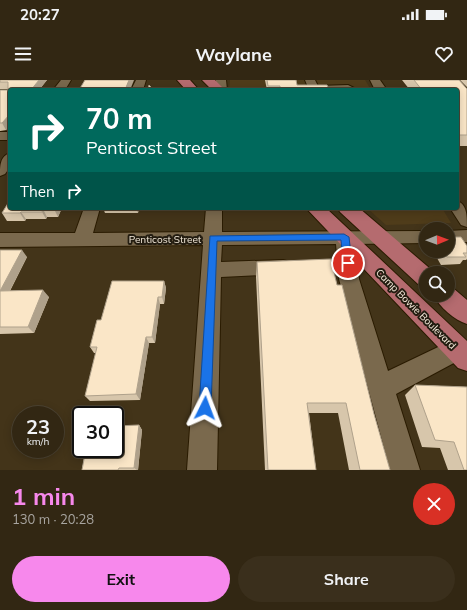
<!DOCTYPE html>
<html lang="en">
<head>
<meta charset="utf-8">
<style>
	body { margin:0; font-family:Mulish,sans-serif; background:#3a2f1c; color:#f1f3f6; height:100vh; display:flex; flex-direction:column; font-size:15px; white-space:nowrap }
	* { box-sizing:border-box; margin:0 }
	p { font-size:13px; color:#a8a5a0 }
	.icon { flex:none; width:22px; height:22px; fill:none; stroke:currentColor; stroke-width:2; stroke-linecap:round; stroke-linejoin:round }
	.map { position:relative; height:390px; overflow:hidden }
	.sheet { display:flex; flex-direction:column; background:#322713; flex:1 }
	.sheet>* { flex:none }
	.top-card { position:absolute; left:8px; top:8px; width:451px; height:122px; border-radius:4px; box-shadow:0 2px 10px #0003,0 0 0 1px #4d4433; background:#00695c; color:#fff; overflow:hidden }
	.needle { width:26px; rotate:89deg }
	.controls { position:absolute; left:419px; top:142px; display:grid; gap:8px }
	.controls a { display:grid; place-items:center; width:36px; height:36px; border-radius:50%; background:#322713; box-shadow:0 2px 10px #0003,0 0 0 1px #4d4433; font-size:20px }
	.speed { position:absolute; left:12px; top:326px; display:flex; gap:8px; font-size:20px; font-weight:700; text-align:center }
	.speed>* { display:grid; place-content:center; width:52px; height:52px; border-radius:50%; background:#322713; box-shadow:0 2px 10px #0003,0 0 0 1px #4d4433; line-height:1 }
	.speed small { font-size:10px; font-weight:400 }
	.speed .limit { border:2px solid #111; border-radius:6px; background:#fff; color:#111 }
	.pin { position:absolute; display:grid; place-items:center; width:34px; height:34px; color:#fff; margin:-17px; border:2px solid #fff; border-radius:50%; box-shadow:0 1px 4px #0007 }
	.me { position:absolute; width:44px; margin:-22px; rotate:3deg; stroke-linejoin:round; filter:drop-shadow(0 0 3px #0008) }
	.turn { display:flex; align-items:center; gap:14px; height:84px; padding:0 12px; font-size:18px }
	.turn .icon { width:52px; height:52px; stroke-width:2.5 }
	.turn b { display:block; font-size:28px; line-height:34px }
	.then { display:flex; align-items:center; height:38px; padding:0 12px; background:#0003; gap:8px; font-size:15px }
	.round { display:grid; place-items:center; flex:none; width:42px; height:42px; border-radius:21px; background:#3a2f1c }
	.headline { display:flex; align-items:center; justify-content:space-between; height:68px; padding:0 12px }
	h1 { font-size:24px; font-weight:700; line-height:30px; color:#f788ec }
	.primary-button { display:flex; gap:8px; margin-top:auto; padding:8px 12px }
	.primary-button a { flex:1; height:46px; border-radius:24px; background:#f788ec; color:#111; font-size:16px; font-weight:700; line-height:46px; text-align:center }
	.primary-button a+a { background:#3a2f1c; color:#f1f3f6 }
	.status { display:flex; justify-content:space-between; align-items:center; height:28px; padding:0 20px; background:#322713; direction:ltr }
	.status svg { height:11px; fill:currentColor }
	header { display:flex; justify-content:space-between; align-items:center; height:52px; padding:0 12px; background:#322713; font-size:18px; font-weight:700 }
	.map>svg:first-child { display:block }
	.built { fill:#4f3c1a }
	.lines { fill:none; stroke-linecap:round; stroke-linejoin:round }
	.minor-casing { stroke:#2a1b01; stroke-width:2 }
	.major-casing { stroke:#2a1b01; stroke-width:2 }
	.minor { fill:#7a694d; fill-rule:evenodd }
	.major { fill:#b56b6f; fill-rule:evenodd }
	.wall { fill:#d7c6ab }
	.shaded-wall { fill:#afa18b }
	.building { fill:#fae6c7; stroke:#afa18b }
	.route { fill:#1a73e8; stroke:#114b97 }
	.labels { text-anchor:middle; dominant-baseline:central; stroke-width:4; stroke-linejoin:round; paint-order:stroke }
	.street-label { font-size:10px; fill:#f6ecdc; stroke:#241d11 }
</style>
</head>
<body>
<div class="status"><b>20:27</b><svg viewBox="0 0 49 12"><path d="M0 12V9h3v3zM5 12V6h3v6zM10 12V3h3v9zM15 12V0h3v12zM26 1h20v11H26zM47 4h2v5h-2z"/></svg></div>
<header><svg class="icon" aria-label="menu" viewBox="0 0 24 24"><path d="M4 6h16M4 12h16M4 18h16"/></svg>Waylane<svg class="icon" aria-label="heart" viewBox="0 0 24 24"><path d="M12 20l-8-8c-3-5 5-10 8-4 3-6 11-1 8 4z"/></svg></header>
<div class="map">
<svg width="467" height="390" viewBox="0 0 467 390">
	<rect width="100%" height="100%" fill="#433419"/>
	<path class="built" d="M230 0H365L371 10H229Z
		M367 128H442L451 143 386 145Z"/>
	<g class="lines">
		<g class="minor-casing">
			<path id="minor" d="M61 0H71L65 10H53Z
				M136 0H146L143 10H131Z
				M216 0H226L227 10H215Z
				M305 0H315L318 6 348 5 354 8 352 10H309Z
				M370 0H380L387 10H375Z
				M0 52H10V60H0Z
				M10 73V87L5 94 0 96C0 86 0 76 10 73Z
				M457 121C467 124 467 136 467 147L461 145 450 128H457Z
				M84 128H100L93 153 204 152 206 128H222V152L426 151V163L355 164 359 199 388 291 457 258 465 261 467 265 465 277 396 314 420 390H390L339 199 336 164 222 165 221 182 283 180 290 182 293 187 290 192 283 194 221 197 217 390H187L203 165 0 167V153H75Z
				M467 150V162L448 163V151Z"/>
		</g>
		<g class="major-casing">
			<path id="major" d="M177 0H190L199 10H186Z
				M202 0H215L225 10H212Z
				M306 128H326L467 261V291L458 288Z
				M338 128H359L434 192V193H426V207L418 204 340 132Z
				M448 207 453 208 467 220V244C454 240 440 227 433 215H448Z"/>
		</g>
		<use href="#minor" class="minor"/>
		<use href="#major" class="major"/>
	</g>
	<path class="wall" d="M0 0H47L39 10H10V46L6 50 0 51V10H8V9H0Z
		M265 0H296L297 5 329 10H267Z
		M402 0H459L467 9V66H457V10H410Z
		M460 0H467V7Z
		M10 128H62L58 137H47L46 139H26L25 141H7L2 133Z
		M103 128H139L138 133H105Z
		M453 157 467 166V179L466 180H463L460 184 441 185 433 171H448Z
		M0 170 27 177 10 211 49 217 34 253 0 254Z
		M257 182 337 205 374 334 390 390H349L338 333H309L316 390H265L256 197Z
		M164 201 166 208 164 224H160L155 263H149L140 320 90 321 85 316 96 273H94L90 267 101 240Z
		M415 305 467 307V390H448L440 368 422 367 405 315Z
		M139 345 142 350 138 390H82L84 378H79L73 375Z"/>
	<path class="shaded-wall" d="M39 0H47L39 10H31Z
		M129 0H134L130 10H125Z
		M10 34V46L6 50 2 43Z
		M54 128H62L58 137 54 129Z
		M136 128H139L138 133Z
		M43 129 47 137 46 139 42 132Z
		M21 132 26 139 25 141 20 133Z
		M22 170 27 177 6 218 0 211Z
		M164 201 166 208 164 224 162 217Z
		M43 210 49 217 34 253 28 247Z
		M158 217 160 224 155 263 152 257Z
		M146 257 149 263 140 320 136 314Z
		M139 345 142 350 138 390H137L134 388Z"/>
	<path class="building" d="M0 0H39L31 10H10V34L2 43H0V10H8V2H0Z
		M85 0H129L125 10H79Z
		M267 0H296L297 5H327L329 10H293L292 8H280V6H268Z
		M414 0H459L467 9V55H458L457 53V10H422Z
		M149 5 154 10H148Z
		M10 120V128H54V129H43L42 132H21L20 133H2Z
		M448 155H452L453 157H461L467 166V173H463L466 177H447L443 171H448Z
		M0 170H22L0 211 43 210 28 247H0Z
		M331 179 337 205H342L374 334 390 390H360L346 323H307L316 390H268L257 182Z
		M112 201H164L162 217H158L152 257H146L136 314 85 316 97 267H90L97 240H101Z
		M415 305 467 307V390H464L454 362 435 360Z
		M139 345 134 388H119L118 390H82L85 374 73 375 79 348H81V369H115V346Z"/>
	<path class="route" d="M344 154 349 157 352 183 348 187 343 183 341 160 217 161 211 328 209 333 205 334 201 333 199 328 210 156Z"/>
	<g class="labels">
		<g class="street-label">
			<text x="165" y="159">Penticost Street</text>
			<text transform="translate(416 229) rotate(45)">Camp Bowie Boulevard</text>
		</g>
	</g>
</svg>
<div class="controls">
<a><svg class="needle" viewBox="-14 -14 28 28"><path d="M0-13l5 13h-10z" fill="#e53935"/><path d="M0 13l5-13h-10z" fill="#a8a5a0"/></svg></a>
<a><svg class="icon" aria-label="search" viewBox="0 0 24 24"><circle cx="10" cy="10" r="6"/><path d="M15 15l6 6"/></svg></a>
</div>
<div class="speed"><div>23<small>km/h</small></div><div class="limit">30</div></div>
<div class="pin" style="left:348px;top:183px;background:#d93025"><svg class="icon" aria-label="arrive" viewBox="0 0 24 24"><path d="M6 21V4h12l-3 4 3 4H6"/></svg></div>
<svg class="me" style="left:205px;top:328px" viewBox="-20 -20 40 40"><path d="M0-17L14 15 0 8-14 15z" fill="#1a73e8" stroke="#fff" stroke-width="4"/></svg>
<div class="top-card">
<div class="turn"><svg class="icon" aria-label="right" viewBox="0 0 24 24"><path d="M7 20v-9h11M14 6l5 5-5 5"/></svg><div><b>70 m</b>Penticost Street</div></div>
<div class="then">Then<svg class="icon" aria-label="right" viewBox="0 0 24 24"><path d="M7 20v-9h11M14 6l5 5-5 5"/></svg></div>
</div>
</div>
<section class="sheet">
<div class="headline"><div><h1>1 min</h1><p>130 m · 20:28</p></div><a class="round" style="background:#d93025;color:#fff"><svg class="icon" aria-label="close" viewBox="0 0 24 24"><path d="M6 6l12 12M18 6L6 18"/></svg></a></div>
<div class="primary-button"><a>Exit</a><a>Share</a></div>
</section>
</body>
</html>
